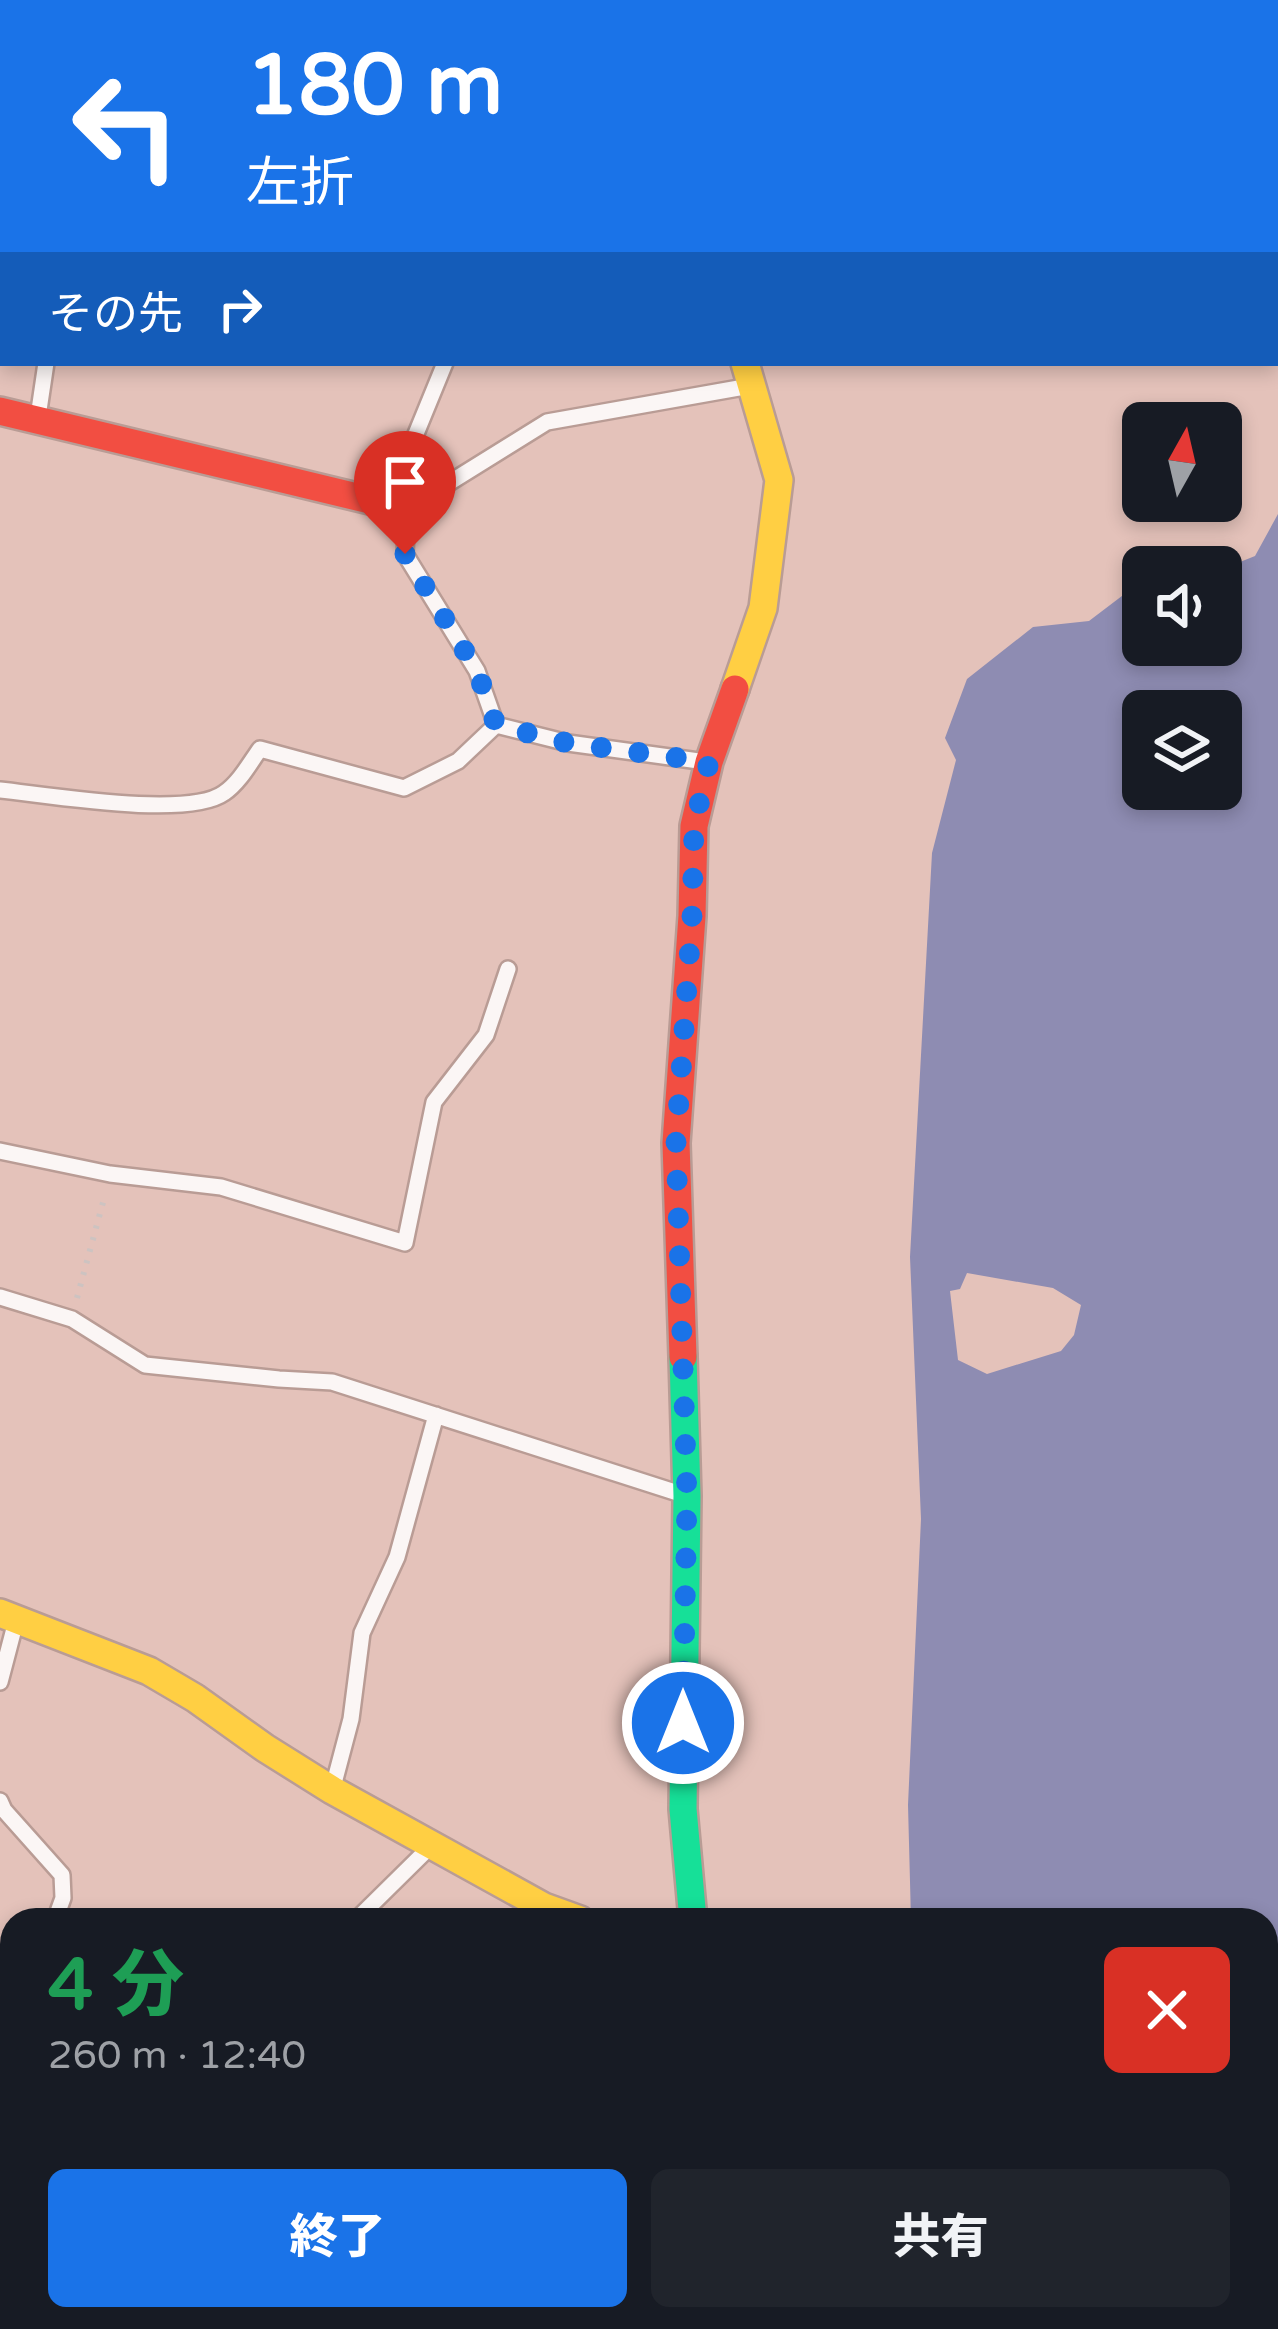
<!DOCTYPE html>
<html lang="ja">
<head>
<meta charset="utf-8">
<style>
	body { margin:0; font-family:"Varela Round","Noto Sans JP",sans-serif; background:#20242c; color:#f1f3f6; height:100vh; display:flex; flex-direction:column; font-size:45px; white-space:nowrap }
	* { box-sizing:border-box; margin:0 }
	p { font-size:39px; color:#9ea1a6 }
	.icon { flex:none; width:66px; height:66px; fill:none; stroke:currentColor; stroke-width:2; stroke-linecap:round; stroke-linejoin:round }
	.map { position:relative; flex:1; overflow:hidden }
	.side { position:absolute; left:0px; top:1908px; width:1278px; height:423px; display:flex; flex-direction:column; background:#171b24; border-radius:36px 36px 0 0; box-shadow:0 6px 18px #0003 }
	.side>* { flex:none }
	.hud { position:absolute; left:0px; top:0px; width:1278px; height:366px; box-shadow:0 6px 18px #0003; background:#1a73e8; color:#fff; overflow:hidden }
	.needle { width:78px; rotate:8deg }
	.fabs { position:absolute; left:1122px; top:402px; display:grid; gap:24px }
	.fabs a { display:grid; place-items:center; width:120px; height:120px; border-radius:18px; background:#171b24; box-shadow:0 6px 18px #0003; font-size:60px }
	.pin { position:absolute; display:grid; place-items:center; width:102px; height:102px; color:#fff; margin:-123px -51px; border-radius:50% 50% 50% 0; rotate:-45deg; box-shadow:0 0 12px #0007 }
	.pin .icon { rotate:45deg }
	.me { position:absolute; width:132px; margin:-66px; rotate:0deg; stroke-linejoin:round; filter:drop-shadow(0 0 9px #0008) }
	.turn { display:flex; align-items:center; gap:42px; height:252px; padding:0 48px; font-size:54px }
	.turn .icon { width:156px; height:156px; stroke-width:2.5 }
	.turn b { display:block; font-size:84px; line-height:102px }
	.then { display:flex; align-items:center; height:114px; padding:0 48px; background:#0003; gap:24px; font-size:45px }
	.round { display:grid; place-items:center; flex:none; width:126px; height:126px; border-radius:18px; background:#20242c }
	.head { display:flex; align-items:center; justify-content:space-between; height:204px; padding:0 48px }
	h1 { font-size:72px; font-weight:800; line-height:90px; color:#1e9e55 }
	.primary-button { display:flex; gap:24px; margin-top:auto; padding:24px 48px }
	.primary-button a { flex:1; height:138px; border-radius:18px; background:#1a73e8; color:#fff; font-size:48px; font-weight:800; line-height:138px; text-align:center }
	.primary-button a+a { background:#20242c; color:#f1f3f6 }
	.map>svg:first-child { display:block }
	.water { fill:#8e8cb2; fill-rule:evenodd }
	.lines { fill:none; stroke-linecap:round; stroke-linejoin:round }
	.lane-casing { stroke:#b99c95; stroke-width:20 }
	.street-casing { stroke:#b99c95; stroke-width:34 }
	.fast-casing { stroke:#b99c95; stroke-width:32 }
	.slow-casing { stroke:#b99c95; stroke-width:32 }
	.jam-casing { stroke:#b99c95; stroke-width:32 }
	.path { stroke:#cdc3c1; stroke-width:6; stroke-dasharray:3 9; stroke-linecap:butt }
	.lane { stroke:#fbf6f5; stroke-width:15 }
	.street { stroke:#fbf6f5; stroke-width:30 }
	.fast { stroke:#16e098; stroke-width:27 }
	.slow { stroke:#ffcf43; stroke-width:27 }
	.jam { stroke:#f24e42; stroke-width:27 }
	.wall { fill:#7d655f }
	.shaded-wall { fill:#66534e }
	.building { fill:#91766f; stroke:#66534e; stroke-width:3 }
	.route { stroke:#1a73e8; stroke-width:21; stroke-dasharray:0 37.8 }
</style>
</head>
<body>
<div class="map">
<svg width="1278" height="2329" viewBox="0 0 1278 2329">
	<rect width="100%" height="100%" fill="#e4c2ba"/>
	<path class="water" d="M704 0H1278V306L1275 303V3H705Z
		M1278 514V2329H1205V2319H1266V1920H911L908 1805 921 1519 910 1257 932 853 956 760 945 738 967 679 1033 627 1089 621 1143 580V645H1221V567H1161L1165 564 1230 566 1255 556ZM1143 711H1221V789H1143ZM967 1273 1053 1288 1081 1305 1074 1335 1061 1351 987 1374 958 1360 950 1291 960 1289Z"/>
	<g class="lines">
		<g class="lane-casing">
			<path id="lane" d="M189 3 190 0
				M38 417 46 363
				M407 506 402 468 445 363
				M496 725 477 671 405 554 407 509 547 422 750 386
				M0 790C48 795 188 819 224 793 239 783 250 763 260 749L404 788 458 761 496 725 568 743 706 762
				M0 1151 110 1174 221 1187 405 1243 434 1102 486 1035 508 969
				M0 1297 72 1319 145 1365 279 1379 332 1382 684 1495
				M0 1682 16 1621
				M333 1787 351 1719 362 1633 397 1557 436 1415
				M0 1801 4 1810 62 1875 63 1898 55 1920
				M356 1920 430 1847
				M738 2319 747 2329
				M24 2329 29 2319"/>
		</g>
		<g class="street-casing">
			<path id="street" d="M609 0 610 3
				M886 2319 894 2329
				M440 2329 444 2319"/>
		</g>
		<g class="fast-casing">
			<path id="fast" d="M683 1357 687 1496 683 1809 693 1920"/>
		</g>
		<g class="slow-casing">
			<path id="slow" d="M735 689 763 608 779 480 745 363
				M0 1613 149 1671 195 1698 265 1748 332 1790 544 1907 580 1920"/>
		</g>
		<g class="jam-casing">
			<path id="jam" d="M0 411 407 509
				M683 1357 676 1143 692 916 694 826 709 762 735 689"/>
		</g>
		<path class="path" d="M0 23 3 65
			M77 1298 105 1195"/>
		<use href="#lane" class="lane"/>
		<use href="#street" class="street"/>
		<use href="#fast" class="fast"/>
		<use href="#slow" class="slow"/>
		<use href="#jam" class="jam"/>
	</g>
	<path class="wall" d="M12 2066V2105L4 2102V2085Z
		M42 2319H185L181 2329H37Z
		M469 2319H539L532 2329H487Z"/>
	<path class="shaded-wall" d="M175 2319H185L181 2329H171Z
		M527 2319H539L532 2329H520Z"/>
	<path class="building" d="M12 2066V2088L4 2085Z
		M42 2319H100L102 2320 97 2329H37Z
		M126 2319H175L171 2329H145Z
		M192 2319H251L263 2324 262 2329H188Z
		M501 2319H527L520 2329Z"/>
	<g class="lines">
		<path class="route" d="M405 554 477 671 496 725 568 743 709 762 694 826 692 916 676 1143 687 1496 683 1723"/>
	</g>
</svg>
<div class="fabs">
<a><svg class="needle" viewBox="-14 -14 28 28"><path d="M0-13l5 13h-10z" fill="#e53935"/><path d="M0 13l5-13h-10z" fill="#9ea1a6"/></svg></a>
<a><svg class="icon" aria-label="sound" viewBox="0 0 24 24"><path d="M4 9h4l5-4v14l-5-4H4zM17 9q2 3 0 6"/></svg></a>
<a><svg class="icon" aria-label="layers" viewBox="0 0 24 24"><path d="M12 4l9 5-9 5-9-5zM3 14l9 5 9-5"/></svg></a>
</div>
<div class="pin" style="left:405px;top:554px;background:#d93025"><svg class="icon" aria-label="arrive" viewBox="0 0 24 24"><path d="M6 21V4h12l-3 4 3 4H6"/></svg></div>
<svg class="me" style="left:683px;top:1723px" viewBox="-20 -20 40 40"><circle r="17" fill="#1a73e8" stroke="#fff" stroke-width="3"/><path d="M0-11L8 9 0 5-8 9z" fill="#fff"/></svg>
<div class="hud">
<div class="turn"><svg class="icon" aria-label="left" viewBox="0 0 24 24"><path d="M17 20v-9H6M10 6l-5 5 5 5"/></svg><div><b>180 m</b>左折</div></div>
<div class="then">その先<svg class="icon" aria-label="right" viewBox="0 0 24 24"><path d="M7 20v-9h11M14 6l5 5-5 5"/></svg></div>
</div>
<section class="side">
<div class="head"><div><h1>4 分</h1><p>260 m · 12:40</p></div><a class="round" style="background:#d93025;color:#fff"><svg class="icon" aria-label="close" viewBox="0 0 24 24"><path d="M6 6l12 12M18 6L6 18"/></svg></a></div>
<div class="primary-button"><a>終了</a><a>共有</a></div>
</section>
</div>
</body>
</html>
